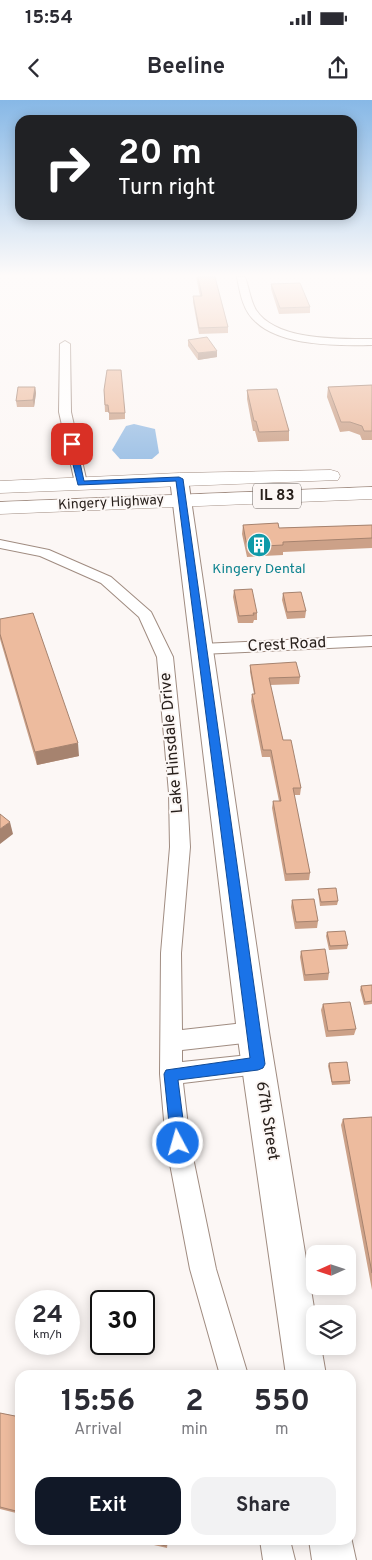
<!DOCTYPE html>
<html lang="en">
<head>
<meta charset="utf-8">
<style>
	body { margin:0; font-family:Overpass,sans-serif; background:#f2f2f3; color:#2b2b33; height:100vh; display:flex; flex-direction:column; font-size:19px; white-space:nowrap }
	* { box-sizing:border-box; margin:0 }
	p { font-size:16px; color:#7c7c81 }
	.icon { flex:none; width:28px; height:28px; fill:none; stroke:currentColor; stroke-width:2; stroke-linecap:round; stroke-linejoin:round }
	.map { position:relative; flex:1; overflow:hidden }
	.sheet { position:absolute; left:15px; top:1270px; width:341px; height:175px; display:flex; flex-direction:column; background:#fff; border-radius:15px; box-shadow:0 2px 12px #0003 }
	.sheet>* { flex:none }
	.hud { position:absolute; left:15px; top:15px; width:342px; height:105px; border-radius:15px; box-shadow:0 2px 12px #0003; background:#202124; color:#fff; overflow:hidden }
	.needle { width:32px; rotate:267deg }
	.controls { position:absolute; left:306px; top:1145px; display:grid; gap:10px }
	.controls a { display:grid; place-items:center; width:50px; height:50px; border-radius:10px; background:#fff; box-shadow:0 2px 12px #0003; font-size:25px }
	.speed { position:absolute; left:15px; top:1190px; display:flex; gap:10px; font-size:25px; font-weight:700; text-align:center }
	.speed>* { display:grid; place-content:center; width:65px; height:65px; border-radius:50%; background:#fff; box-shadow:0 2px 12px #0003; line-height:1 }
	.speed small { font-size:12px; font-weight:400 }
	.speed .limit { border:2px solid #111; border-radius:8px; background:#fff; color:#111 }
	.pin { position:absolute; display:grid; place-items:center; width:42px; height:42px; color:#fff; margin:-21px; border-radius:10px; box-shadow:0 2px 8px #0006 }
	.me { position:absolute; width:55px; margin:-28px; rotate:354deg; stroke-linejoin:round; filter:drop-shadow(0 0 4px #0008) }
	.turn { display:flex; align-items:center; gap:18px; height:105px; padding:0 20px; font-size:22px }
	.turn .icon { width:65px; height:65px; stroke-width:2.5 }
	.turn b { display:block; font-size:35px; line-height:42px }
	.eta { display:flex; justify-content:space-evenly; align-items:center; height:85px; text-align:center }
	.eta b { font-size:30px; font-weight:700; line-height:35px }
	.cta { display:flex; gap:10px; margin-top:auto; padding:10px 20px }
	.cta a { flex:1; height:58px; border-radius:15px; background:#111827; color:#fff; font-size:20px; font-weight:700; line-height:58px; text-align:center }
	.cta a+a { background:#f2f2f3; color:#2b2b33 }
	.status { display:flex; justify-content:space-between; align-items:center; height:35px; padding:0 25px; background:#fff; direction:ltr }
	.status svg { height:14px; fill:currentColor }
	header { display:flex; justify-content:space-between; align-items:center; height:65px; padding:0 20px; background:#fff; font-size:22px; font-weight:700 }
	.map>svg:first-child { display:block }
	.water { fill:#97bde4 }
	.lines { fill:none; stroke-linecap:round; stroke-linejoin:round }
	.street-casing { stroke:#a08c81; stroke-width:2 }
	.secondary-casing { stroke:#a08c81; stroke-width:2 }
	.highway-casing { stroke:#a08c81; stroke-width:1 }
	.street { fill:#fff; fill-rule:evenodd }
	.secondary { fill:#fff; fill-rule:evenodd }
	.highway { fill:#fff; fill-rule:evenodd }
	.wall { fill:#cca188 }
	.shaded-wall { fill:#a6836f }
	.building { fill:#edbb9e; stroke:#a6836f }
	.route { fill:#1a73e8; stroke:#114b97 }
	.labels { text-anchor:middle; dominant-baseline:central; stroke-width:4; stroke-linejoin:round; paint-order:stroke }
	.far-street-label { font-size:14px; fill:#28201c; stroke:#fcf7f5 }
	.far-culture-label { font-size:14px; fill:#0d838f; stroke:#fcf7f5 }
	.shield { fill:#fcf7f5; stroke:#68605d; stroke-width:1 }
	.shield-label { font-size:15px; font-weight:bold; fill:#28201c }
	.street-label { font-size:16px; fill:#28201c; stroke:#fcf7f5 }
</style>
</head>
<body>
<div class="status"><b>15:54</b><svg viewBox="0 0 49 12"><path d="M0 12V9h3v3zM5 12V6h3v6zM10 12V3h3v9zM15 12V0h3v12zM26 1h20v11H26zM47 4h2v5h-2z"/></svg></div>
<header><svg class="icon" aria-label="back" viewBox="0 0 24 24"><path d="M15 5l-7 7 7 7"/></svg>Beeline<svg class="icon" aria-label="share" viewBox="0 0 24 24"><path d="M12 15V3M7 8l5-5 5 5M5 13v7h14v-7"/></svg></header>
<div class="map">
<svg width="372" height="1460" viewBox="0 0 372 1460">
	<rect width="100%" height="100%" fill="#fcf7f5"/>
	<path class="water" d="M134 324 155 329 159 353 152 359H120L112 350 126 326Z"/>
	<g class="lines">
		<g class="street-casing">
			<path id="street" d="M237 177H245C249 187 250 200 256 210 276 241 339 239 372 239V245C339 246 281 246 256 222 243 211 240 193 237 177Z
				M65 241 70 244 71 312 87 383 81 387 75 383 59 312 60 244Z
				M0 440 49 450 111 477 151 512 173 557 187 693 190 747 181 853 182 930 253 922 261 925 264 932 261 939 253 942 182 950V962L258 954 266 957 269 964 266 971 258 974 183 983 190 1043 216 1169 248 1275H220L190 1169 166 1043 160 974 161 853 170 747 169 693 157 557 139 517 101 483 40 456 0 448Z
				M372 536V546L201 554 193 549 201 544Z
				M260 1440H290L295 1460H263Z"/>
		</g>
		<g class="secondary-casing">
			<path id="secondary" d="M179 374 185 375 188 379 269 932 315 1214V1246H321L326 1275H286L237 932 170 379 173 375Z
				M351 1437 356 1460H312L309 1440H351Z"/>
		</g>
		<g class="highway-casing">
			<path id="highway" d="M331 370 338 372 340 376 338 380 0 393V381L179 373Z
				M372 387V399L0 414V402Z"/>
		</g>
		<use href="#street" class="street"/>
		<use href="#secondary" class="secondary"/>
		<use href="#highway" class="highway"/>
	</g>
	<path class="wall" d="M196 177H215L228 227V233L199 234 193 202V196H200Z
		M271 184 310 207V213L279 214 271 189Z
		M188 240 217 257 198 260 188 246Z
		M372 285V340H362L360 335 349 331 340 332 327 297 328 287Z
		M35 287 36 293 34 307H17L16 301Z
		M104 290 125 313V319L109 320V312H105Z
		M247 290 289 331V341L258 342 255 331H253L247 299Z
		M243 425 279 428 372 425V448L283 452V455L247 457 242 434Z
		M234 490 257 513V520H254L253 523H238L233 497Z
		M283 493 306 511 305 518 287 519 282 500Z
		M0 519 79 656 37 665 0 539Z
		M250 565 300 577 299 584 270 585 283 640 301 688 300 695H294L310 773 309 780 285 781 272 708 273 701H279L270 657H262L251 601 252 594H254L250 572Z
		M318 789 338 801 337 805 320 806 318 792Z
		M292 800 318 821 317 828 295 829 291 807Z
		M327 832 348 845 347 849 329 850 326 836Z
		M301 851 329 873 328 880 304 881 300 857Z
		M372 885V904L364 905 360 890 361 886Z
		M323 904 356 929 354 935 326 937 321 910Z
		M329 963 350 981V984L332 985 328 966Z
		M372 1017V1190L341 1025 343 1019Z
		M0 1313 20 1317V1414L0 1409Z
		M132 1440H168L167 1448Z"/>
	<path class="shaded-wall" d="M217 251V257L198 260V253Z
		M35 287 36 293 34 307 33 300Z
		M78 643 79 656 37 665 35 652Z
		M10 722 13 734 0 744V729Z"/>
	<path class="building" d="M198 177H215L228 227 199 228 193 196H202Z
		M300 183 310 207 280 208 271 184Z
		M207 237 217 251 198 253 188 240Z
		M107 270H121L125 313H109L108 305H105L104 290Z
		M372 285V331H364L362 326 350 322H341L328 287Z
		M18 287H35L33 300 16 301Z
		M277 289 289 331 259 332 256 321H254L247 290Z
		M278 423 279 428 372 425V438L283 442V445L247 447 243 425Z
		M252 489 257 513H253L254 515 239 516 234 490Z
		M301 492 306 511 287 512 283 493Z
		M33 513 78 643 35 652 0 534V519Z
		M296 562 300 577 269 578 283 640H291L301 688H293L310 773 286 774 273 701H281L271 650H263L252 594H255L250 565Z
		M0 714 10 722 0 729Z
		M336 788 338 801 321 802 318 789Z
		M314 799 318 821 296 822 292 800Z
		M345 831 348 845 330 846 327 832Z
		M325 849 329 873 305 875 301 851Z
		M372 885V901L365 902 361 886Z
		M350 902 356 929 328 931 323 904Z
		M347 962 350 981 332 982 329 963Z
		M372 1017V1173L343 1019Z
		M0 1313 20 1317V1412L0 1407Z
		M142 1440H167L166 1446Z"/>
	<linearGradient id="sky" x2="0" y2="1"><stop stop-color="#87b8e6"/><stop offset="0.46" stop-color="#fefbfa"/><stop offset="1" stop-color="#fefbfa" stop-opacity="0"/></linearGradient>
	<rect width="372" height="381" fill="url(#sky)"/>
	<path class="route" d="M72 341 76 344 84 381 179 377 183 379 265 964 263 968 258 970 178 980 186 1043 183 1048 178 1050 173 1048 171 1043 164 974 166 970 250 958 176 381 78 385 68 344Z"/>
	<defs>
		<g id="building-disc" transform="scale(1.25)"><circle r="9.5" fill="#0f9aa8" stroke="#fcf7f5"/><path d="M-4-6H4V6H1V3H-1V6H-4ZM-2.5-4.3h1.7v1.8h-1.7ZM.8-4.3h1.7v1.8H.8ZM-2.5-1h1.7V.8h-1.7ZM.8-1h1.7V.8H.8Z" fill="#fff"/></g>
	</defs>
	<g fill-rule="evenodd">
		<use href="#building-disc" x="259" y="445"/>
	</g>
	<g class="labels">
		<g class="far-street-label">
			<text transform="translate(111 403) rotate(-3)">Kingery Highway</text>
		</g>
		<g class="far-culture-label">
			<text x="259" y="469">Kingery Dental</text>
		</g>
		<rect class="shield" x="253" y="383.5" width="48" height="25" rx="4"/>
		<g class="shield-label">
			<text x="277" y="396">IL 83</text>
		</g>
		<g class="street-label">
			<text transform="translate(287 545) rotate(-3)">Crest Road</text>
			<text transform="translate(172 643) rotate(-95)">Lake Hinsdale Drive</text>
			<text transform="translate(267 1021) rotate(81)">67th Street</text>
		</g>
	</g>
</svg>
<div class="controls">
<a><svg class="needle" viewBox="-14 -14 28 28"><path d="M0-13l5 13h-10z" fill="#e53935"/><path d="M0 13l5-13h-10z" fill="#7c7c81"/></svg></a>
<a><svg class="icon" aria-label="layers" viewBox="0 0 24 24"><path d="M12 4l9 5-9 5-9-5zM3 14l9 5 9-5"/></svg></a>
</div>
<div class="speed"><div>24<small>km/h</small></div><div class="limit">30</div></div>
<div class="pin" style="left:72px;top:344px;background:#d93025"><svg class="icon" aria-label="arrive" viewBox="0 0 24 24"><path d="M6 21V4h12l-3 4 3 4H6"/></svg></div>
<svg class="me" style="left:178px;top:1043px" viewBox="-20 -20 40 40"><circle r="17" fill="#1a73e8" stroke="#fff" stroke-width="3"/><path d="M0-11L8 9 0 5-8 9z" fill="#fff"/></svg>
<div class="hud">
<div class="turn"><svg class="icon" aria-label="right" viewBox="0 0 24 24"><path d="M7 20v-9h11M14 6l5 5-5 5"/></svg><div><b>20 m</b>Turn right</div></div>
</div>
<section class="sheet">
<div class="eta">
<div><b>15:56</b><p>Arrival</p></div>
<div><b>2</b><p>min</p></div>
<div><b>550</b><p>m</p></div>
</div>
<div class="cta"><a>Exit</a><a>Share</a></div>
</section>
</div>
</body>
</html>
